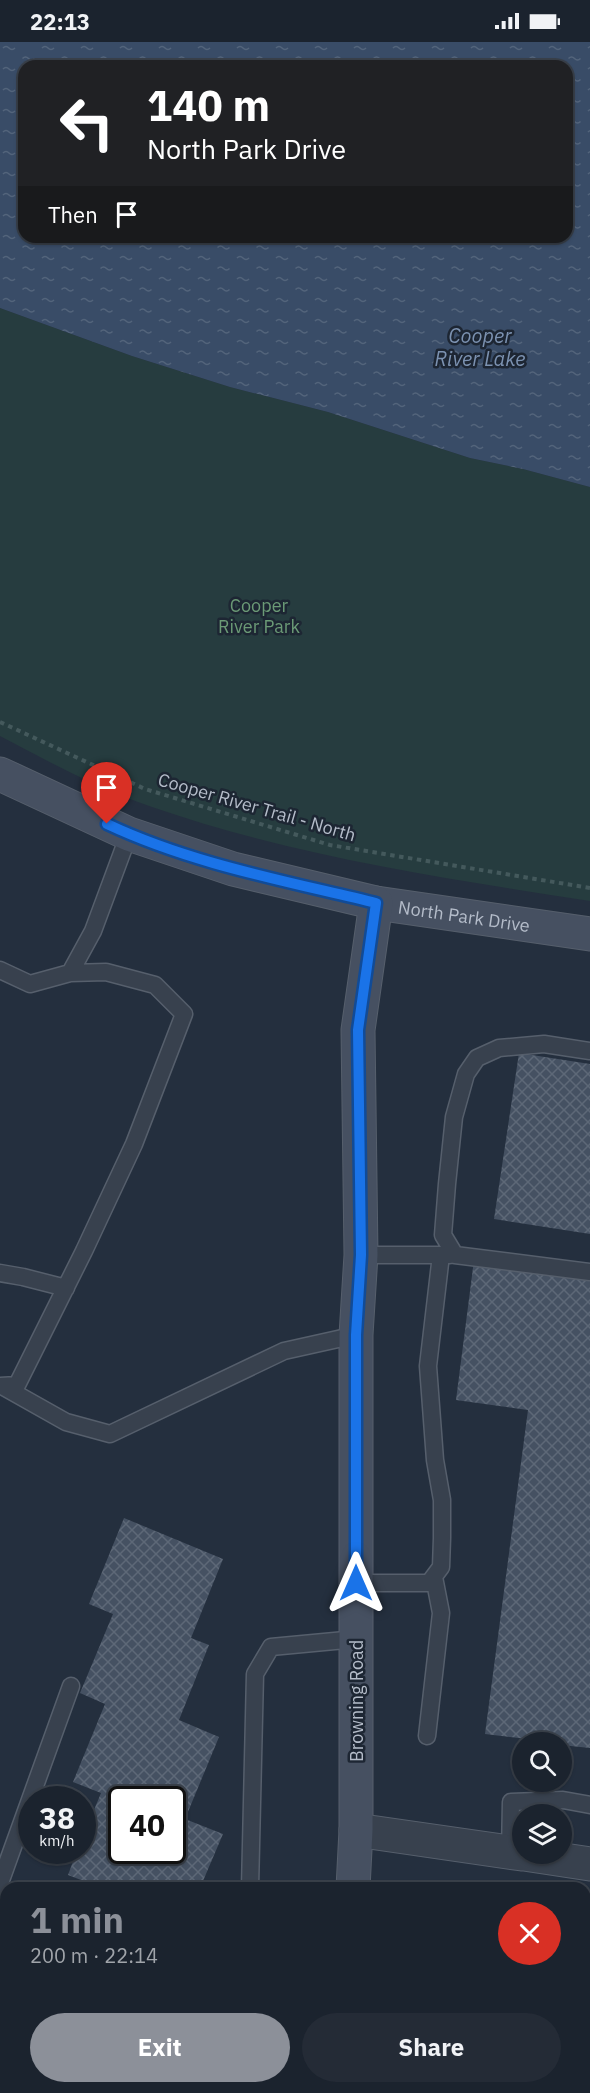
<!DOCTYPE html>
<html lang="en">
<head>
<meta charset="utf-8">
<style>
	body { margin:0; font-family:"IBM Plex Sans",sans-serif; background:#242b36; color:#f1f3f6; height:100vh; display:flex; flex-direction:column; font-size:22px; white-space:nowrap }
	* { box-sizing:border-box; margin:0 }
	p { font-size:20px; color:#a0a4aa }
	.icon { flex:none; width:33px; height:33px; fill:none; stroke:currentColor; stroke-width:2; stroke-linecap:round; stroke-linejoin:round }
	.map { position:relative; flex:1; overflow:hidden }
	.panel { position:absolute; left:0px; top:1840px; width:591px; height:212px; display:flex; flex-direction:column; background:#1b232e; border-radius:18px 18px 0 0; box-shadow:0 2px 4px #0004,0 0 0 2px #39404a }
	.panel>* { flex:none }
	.top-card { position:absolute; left:18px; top:18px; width:555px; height:183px; border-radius:18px; box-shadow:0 2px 4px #0004,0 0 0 2px #39404a; background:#202124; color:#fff; overflow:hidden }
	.tools { position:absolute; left:512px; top:1690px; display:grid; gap:12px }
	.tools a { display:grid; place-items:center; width:60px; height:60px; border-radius:50%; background:#1b232e; box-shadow:0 2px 4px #0004,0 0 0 2px #39404a; font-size:30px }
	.speed { position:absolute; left:18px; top:1744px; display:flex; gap:12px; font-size:30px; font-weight:700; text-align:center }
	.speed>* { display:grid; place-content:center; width:78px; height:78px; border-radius:50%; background:#1b232e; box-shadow:0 2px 4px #0004,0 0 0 2px #39404a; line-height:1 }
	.speed small { font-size:15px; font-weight:400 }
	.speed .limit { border:3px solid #111; border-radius:9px; background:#fff; color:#111 }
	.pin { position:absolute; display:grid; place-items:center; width:51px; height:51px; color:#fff; margin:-62px -26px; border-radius:50% 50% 50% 0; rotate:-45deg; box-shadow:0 0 6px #0007 }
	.pin .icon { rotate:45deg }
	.me { position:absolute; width:66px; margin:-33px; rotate:0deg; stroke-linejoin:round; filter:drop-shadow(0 0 4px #0008) }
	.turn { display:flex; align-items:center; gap:21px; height:126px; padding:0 30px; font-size:27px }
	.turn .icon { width:78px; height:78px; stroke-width:2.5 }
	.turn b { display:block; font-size:42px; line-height:51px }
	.then { display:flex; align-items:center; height:57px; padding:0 30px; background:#0003; gap:12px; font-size:22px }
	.round { display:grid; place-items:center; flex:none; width:63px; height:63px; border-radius:32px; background:#242b36 }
	.headline { display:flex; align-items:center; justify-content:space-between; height:102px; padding:0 30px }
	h1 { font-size:36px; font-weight:700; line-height:45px; color:#8c9099 }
	.action { display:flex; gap:12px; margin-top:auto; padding:12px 30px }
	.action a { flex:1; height:69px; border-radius:36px; background:#8c9099; color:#fff; font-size:24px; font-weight:700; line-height:69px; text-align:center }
	.action a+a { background:#242b36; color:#f1f3f6 }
	.status { display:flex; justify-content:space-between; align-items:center; height:42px; padding:0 30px; background:#1b232e; direction:ltr }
	.status svg { height:16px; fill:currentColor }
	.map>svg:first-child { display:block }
	.green { fill:#263c3f }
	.water { fill:url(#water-ripples); fill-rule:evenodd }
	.building { fill:url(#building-cross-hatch); fill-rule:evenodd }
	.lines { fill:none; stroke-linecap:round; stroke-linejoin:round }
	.lane-casing { stroke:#565f6c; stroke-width:19 }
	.street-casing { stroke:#565f6c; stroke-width:35 }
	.secondary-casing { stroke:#565f6c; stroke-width:35 }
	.path { stroke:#44595c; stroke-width:4; stroke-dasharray:4.5 4.5; stroke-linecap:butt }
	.lane { stroke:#38414e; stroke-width:16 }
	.street { stroke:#38414e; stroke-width:33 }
	.secondary { stroke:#465061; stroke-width:33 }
	.route-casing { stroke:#114b97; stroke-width:15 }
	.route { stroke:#1a73e8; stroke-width:10 }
	.labels { text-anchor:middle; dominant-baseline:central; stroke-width:5; stroke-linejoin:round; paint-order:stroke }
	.park-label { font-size:18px; fill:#6b9a76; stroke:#1d2633 }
	.street-label { font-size:18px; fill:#b4bcc9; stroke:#1d2633 }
	.water-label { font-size:20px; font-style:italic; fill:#7c92b1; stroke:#1d2633 }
</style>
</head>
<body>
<div class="status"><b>22:13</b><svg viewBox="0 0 49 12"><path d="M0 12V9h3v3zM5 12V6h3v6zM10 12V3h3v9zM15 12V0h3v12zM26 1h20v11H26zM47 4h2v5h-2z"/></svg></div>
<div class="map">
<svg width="590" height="2051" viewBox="0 0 590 2051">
	<defs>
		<pattern id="water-ripples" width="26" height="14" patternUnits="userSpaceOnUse" patternTransform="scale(1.5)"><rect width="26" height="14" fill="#394c67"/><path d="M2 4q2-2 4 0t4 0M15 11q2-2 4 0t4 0" fill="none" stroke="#53647b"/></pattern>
		<pattern id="building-cross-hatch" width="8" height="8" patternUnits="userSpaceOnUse" patternTransform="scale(1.5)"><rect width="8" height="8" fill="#455162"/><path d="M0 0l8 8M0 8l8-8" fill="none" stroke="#5d6877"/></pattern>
	</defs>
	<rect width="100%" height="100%" fill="#242f3e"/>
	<path class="green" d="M0 266 132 314 230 345 328 370 470 416 523 427 590 445V859C442 836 294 814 152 765 99 747 49 720 0 694Z"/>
	<path class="water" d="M0 0H590V445L523 427 470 416 328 370 230 345 132 314 0 266ZM24 24H567V195H24Z"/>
	<path class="building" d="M519 1011 590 1022V1192L494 1177Z
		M474 1218 590 1233V1706L561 1703V1701L485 1692 528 1368 456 1358Z
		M124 1476 223 1517 191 1596 209 1603 179 1678 219 1695 185 1777 223 1792 200 1846H102L68 1833 77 1809H82V1797L101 1751 73 1740 105 1662 80 1651 113 1572 89 1562ZM122 1758H172V1809H122Z
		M585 1994H590V2051H480L481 2046H585Z
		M0 2021 6 2023V2046H60L66 2048 64 2051H0Z"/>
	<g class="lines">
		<g class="lane-casing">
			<path id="lane" d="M0 928 30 942 70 931 93 889 129 792
				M590 1009 544 1002 499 1006 477 1016 466 1032 454 1075 447 1142 443 1193 455 1213 590 1230
				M361 1213H450
				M0 1231 23 1235 66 1246
				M0 1344 17 1343 84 1209 134 1102 184 972 155 943 106 930 70 931
				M2 1344 66 1380 110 1392 284 1309 356 1293
				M356 1541H429L441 1525 442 1496V1458L435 1418 428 1324 441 1213
				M427 1694 441 1571 434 1535
				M510 1810 511 1760 563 1758 590 1763
				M0 1841 71 1644
				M250 1846 255 1632 271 1605 356 1597
				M585 1916 590 1917
				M585 1989 590 1990
				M142 2051 144 2046"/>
		</g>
		<g class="street-casing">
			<path id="street" d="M356 1788 522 1812
				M524 1812 590 1822
				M0 1932 6 1934
				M301 2046 315 2051"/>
		</g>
		<g class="secondary-casing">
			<g id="secondary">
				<path id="s1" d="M0 732 129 792 233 827 376 861 590 892"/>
				<path d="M353 1846 356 1788V1293L361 1213 358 988 376 861"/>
				<path d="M342 2051V2046"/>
			</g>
		</g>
		<path class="path" d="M0 680 145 747 330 803 590 846"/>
		<use href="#lane" class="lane"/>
		<use href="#street" class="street"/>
		<use href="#secondary" class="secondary"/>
	</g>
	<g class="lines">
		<g class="route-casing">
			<path id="route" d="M107 782C192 822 286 839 376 861L358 988 361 1213 356 1293V1541"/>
		</g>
		<use href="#route" class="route"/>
	</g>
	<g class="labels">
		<g class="park-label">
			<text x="259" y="563">Cooper<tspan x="259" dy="21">River Park</tspan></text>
		</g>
		<g class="street-label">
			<text transform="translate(257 765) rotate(16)">Cooper River Trail - North</text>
			<text stroke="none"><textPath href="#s1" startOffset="488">North Park Drive</textPath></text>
			<text transform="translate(356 1659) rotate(-90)">Browning Road</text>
		</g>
		<g class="water-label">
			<text x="480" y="293">Cooper<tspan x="480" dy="23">River Lake</tspan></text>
		</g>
	</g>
</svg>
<div class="tools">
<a><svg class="icon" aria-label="search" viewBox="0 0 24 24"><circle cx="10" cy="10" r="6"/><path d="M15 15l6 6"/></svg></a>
<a><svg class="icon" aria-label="layers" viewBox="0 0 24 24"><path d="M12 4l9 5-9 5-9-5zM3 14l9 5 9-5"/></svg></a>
</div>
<div class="speed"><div>38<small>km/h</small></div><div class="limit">40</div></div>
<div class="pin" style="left:107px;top:782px;background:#d93025"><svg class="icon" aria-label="arrive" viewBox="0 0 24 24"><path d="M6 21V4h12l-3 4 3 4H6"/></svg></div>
<svg class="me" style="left:356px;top:1541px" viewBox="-20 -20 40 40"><path d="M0-17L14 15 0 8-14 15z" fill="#1a73e8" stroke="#fff" stroke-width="4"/></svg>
<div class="top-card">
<div class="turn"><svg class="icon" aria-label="left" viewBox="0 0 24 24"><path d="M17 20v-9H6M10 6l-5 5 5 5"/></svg><div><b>140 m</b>North Park Drive</div></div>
<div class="then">Then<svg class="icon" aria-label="arrive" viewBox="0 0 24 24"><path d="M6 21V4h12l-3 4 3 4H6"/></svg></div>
</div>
<section class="panel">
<div class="headline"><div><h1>1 min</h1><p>200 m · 22:14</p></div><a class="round" style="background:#d93025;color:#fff"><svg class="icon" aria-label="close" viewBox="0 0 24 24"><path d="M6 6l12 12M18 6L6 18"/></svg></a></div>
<div class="action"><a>Exit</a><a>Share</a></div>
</section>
</div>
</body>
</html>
